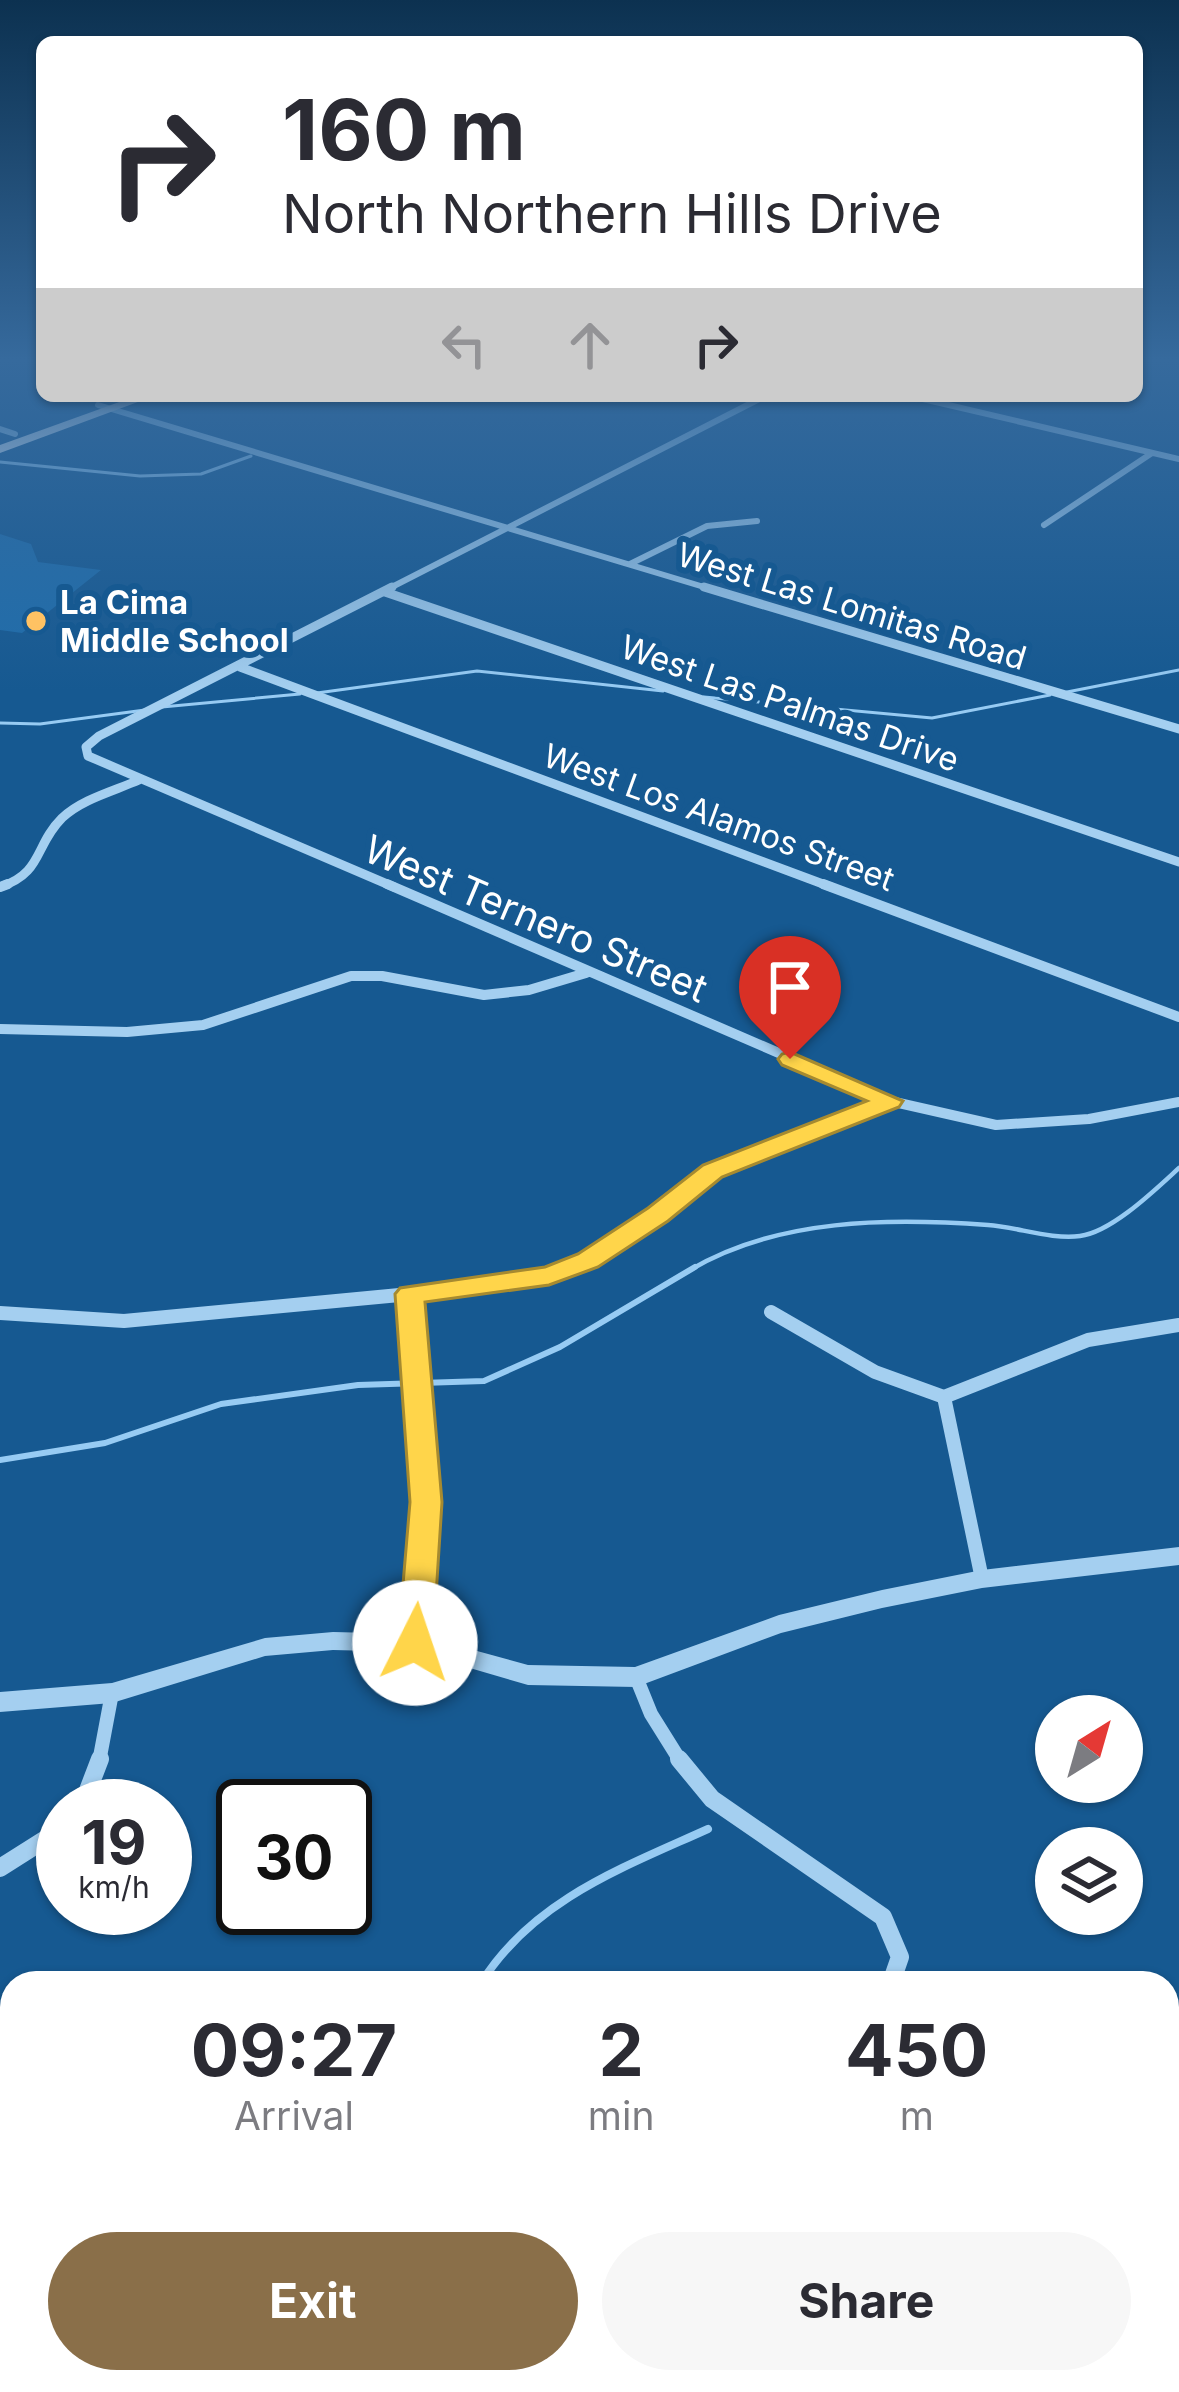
<!DOCTYPE html>
<html lang="en">
<head>
<meta charset="utf-8">
<style>
	body { margin:0; font-family:Inter,sans-serif; background:#f7f7f7; color:#2b2b33; height:100vh; display:flex; flex-direction:column; font-size:45px; white-space:nowrap }
	* { box-sizing:border-box; margin:0 }
	p { font-size:39px; color:#7c7c81 }
	.icon { flex:none; width:66px; height:66px; fill:none; stroke:currentColor; stroke-width:2; stroke-linecap:round; stroke-linejoin:round }
	.map { position:relative; flex:1; overflow:hidden }
	.panel { position:absolute; left:0px; top:1971px; width:1179px; height:423px; display:flex; flex-direction:column; background:#fff; border-radius:36px 36px 0 0; box-shadow:0 3px 9px #0004 }
	.panel>* { flex:none }
	.top-card { position:absolute; left:36px; top:36px; width:1107px; height:366px; border-radius:18px; box-shadow:0 3px 9px #0004; background:#fff; color:#2b2b33; overflow:hidden }
	.needle { width:78px; rotate:37deg }
	.fabs { position:absolute; left:1035px; top:1695px; display:grid; gap:24px }
	.fabs a { display:grid; place-items:center; width:108px; height:108px; border-radius:50%; background:#fff; box-shadow:0 3px 9px #0004; font-size:60px }
	.speed { position:absolute; left:36px; top:1779px; display:flex; gap:24px; font-size:60px; font-weight:700; text-align:center }
	.speed>* { display:grid; place-content:center; width:156px; height:156px; border-radius:50%; background:#fff; box-shadow:0 3px 9px #0004; line-height:1 }
	.speed small { font-size:30px; font-weight:400 }
	.speed .limit { border:6px solid #111; border-radius:18px; background:#fff; color:#111 }
	.pin { position:absolute; display:grid; place-items:center; width:102px; height:102px; color:#fff; margin:-123px -51px; border-radius:50% 50% 50% 0; rotate:-45deg; box-shadow:0 0 12px #0007 }
	.pin .icon { rotate:45deg }
	.me { position:absolute; width:132px; margin:-66px; rotate:4deg; stroke-linejoin:round; filter:drop-shadow(0 0 9px #0008) }
	.turn { display:flex; align-items:center; gap:42px; height:252px; padding:0 48px; font-size:54px }
	.turn .icon { width:156px; height:156px; stroke-width:2.5 }
	.turn b { display:block; font-size:84px; line-height:102px }
	.lanes { display:flex; align-items:center; height:114px; padding:0 48px; background:#0003; justify-content:center; gap:60px; direction:ltr }
	.lanes .off { opacity:.35 }
	.eta { display:flex; justify-content:space-evenly; align-items:center; height:204px; text-align:center }
	.eta b { font-size:72px; font-weight:700; line-height:84px }
	.button { display:flex; gap:24px; margin-top:auto; padding:24px 48px }
	.button a { flex:1; height:138px; border-radius:72px; background:#8a6f49; color:#fff; font-size:48px; font-weight:700; line-height:138px; text-align:center }
	.button a+a { background:#f7f7f7; color:#2b2b33 }
	.map>svg:first-child { display:block }
	.green { fill:#1f6dab }
	.lines { fill:none; stroke-linecap:round; stroke-linejoin:round }
	.stream-far3 { stroke:#97cbf3; stroke-width:3 }
	.stream-far2 { stroke:#97cbf3; stroke-width:4.5 }
	.stream-far1 { stroke:#97cbf3; stroke-width:6 }
	.stream { stroke:#97cbf3; stroke-width:8 }
	.minor-far4 { stroke:#a4cff0; stroke-width:6 }
	.minor-far3 { stroke:#a4cff0; stroke-width:9 }
	.minor-far2 { stroke:#a4cff0; stroke-width:10 }
	.minor-far1 { stroke:#a4cff0; stroke-width:14 }
	.minor { stroke:#a4cff0; stroke-width:18 }
	.tertiary { fill:#a4cff0; fill-rule:evenodd }
	.primary { fill:#edf6ff; fill-rule:evenodd }
	.route { fill:#ffd54a; stroke:#a68a30; stroke-width:3 }
	.poi-dot { fill:#ffc263; stroke:#165991; stroke-width:4.5 }
	.labels { text-anchor:middle; dominant-baseline:central; stroke-width:12; stroke-linejoin:round; paint-order:stroke }
	.far-poi-label { font-size:33px; font-weight:bold; fill:#fff; stroke:#165991; text-anchor:start }
	.far-street-label { font-size:33px; fill:#fff; stroke:#165991 }
	.street-label { font-size:39px; fill:#fff; stroke:#165991 }
</style>
</head>
<body>
<div class="map">
<svg width="1179" height="2392" viewBox="0 0 1179 2392">
	<rect width="100%" height="100%" fill="#165991"/>
	<path class="green" d="M0 534 31 544 38 562 101 570 22 633 0 630Z"/>
	<g class="lines">
		<path class="stream-far3" d="M0 462 140 476 201 474 251 456
			M1067 692 1179 670
			M317 693 477 671 663 691
			M704 697 932 718 1050 695
			M162 707 300 694
			M0 723 40 724 145 710"/>
		<path class="stream-far2" d="M690 1270C778 1218 889 1218 988 1225 1017 1227 1052 1240 1080 1236 1112 1232 1156 1189 1179 1168"/>
		<path class="stream-far1" d="M0 1460 105 1443 221 1404 358 1385 484 1381 560 1347 695 1267"/>
		<path class="stream" d="M481 1983C533 1900 622 1868 708 1829
			M0 2220 12 2209"/>
		<path class="minor-far4" d="M910 396 1179 459
			M98 405 714 590
			M0 429 15 434
			M1044 525 1152 453
			M630 564 707 526 757 521
			M386 590 765 396"/>
		<path class="minor-far3" d="M392 587 99 736 86 747 88 756 394 887
			M704 587 1179 729
			M385 592 1179 862
			M240 667 831 887
			M0 887C43 873 34 846 62 818 82 799 114 791 139 780"/>
		<path class="minor-far2" d="M387 884 890 1101 996 1125 1089 1119 1179 1102
			M823 884 1179 1017
			M0 887 8 884
			M0 1029 127 1032 203 1025 351 976H382L484 995 529 990 586 973
			M562 1270 627 1237 712 1171 890 1101"/>
		<path class="minor-far1" d="M410 1294 426 1502 415 1643
			M771 1312 875 1372 944 1397
			M0 1313 124 1321 410 1294 549 1275 570 1267
			M944 1397 1088 1340 1179 1325
			M944 1397 982 1579
			M636 1677 651 1714 681 1762
			M99 1762 112 1693"/>
		<path class="minor" d="M679 1759 712 1799 883 1917 900 1957 891 1983
			M82 1806 100 1759
			M0 1868 63 1828"/>
		<path class="tertiary" d="M1179 1547V1565L982 1588 882 1608 781 1633 636 1687 528 1685 415 1652 333 1650 265 1656 112 1703 0 1712V1692L112 1683 265 1638 333 1632 415 1634 528 1665 635 1667 779 1615 882 1590 982 1570Z"/>
		<path class="primary" d="M136 396H154L0 453V445Z"/>
	</g>
	<linearGradient id="sky" x2="0" y2="1"><stop stop-color="#0c3150"/><stop offset="0.52" stop-color="#366a9d"/><stop offset="1" stop-color="#366a9d" stop-opacity="0"/></linearGradient>
	<rect width="1179" height="691" fill="url(#sky)"/>
	<path class="route" d="M790 1052 903 1101 899 1107 722 1177 668 1221 598 1267 549 1285 425 1302 442 1502 433 1643 427 1653 415 1657 403 1653 398 1643 410 1502 395 1294 400 1288 545 1267 578 1254 648 1208 703 1165 867 1101 782 1065 778 1059 782 1054Z"/>
	<circle class="poi-dot" cx="36" cy="621" r="12"/>
	<g class="labels">
		<g class="far-poi-label">
			<text x="60" y="602">La Cima<tspan x="60" dy="38">Middle School</tspan></text>
		</g>
		<g class="far-street-label">
			<text transform="translate(852 606) rotate(17)">West Las Lomitas Road</text>
			<text transform="translate(790 703) rotate(19)">West Las Palmas Drive</text>
			<text transform="translate(719 817) rotate(20)">West Los Alamos Street</text>
		</g>
		<g class="street-label">
			<text transform="translate(536 918) rotate(23)">West Ternero Street</text>
		</g>
	</g>
</svg>
<div class="fabs">
<a><svg class="needle" viewBox="-14 -14 28 28"><path d="M0-13l5 13h-10z" fill="#e53935"/><path d="M0 13l5-13h-10z" fill="#7c7c81"/></svg></a>
<a><svg class="icon" aria-label="layers" viewBox="0 0 24 24"><path d="M12 4l9 5-9 5-9-5zM3 14l9 5 9-5"/></svg></a>
</div>
<div class="speed"><div>19<small>km/h</small></div><div class="limit">30</div></div>
<div class="pin" style="left:790px;top:1059px;background:#d93025"><svg class="icon" aria-label="arrive" viewBox="0 0 24 24"><path d="M6 21V4h12l-3 4 3 4H6"/></svg></div>
<svg class="me" style="left:415px;top:1643px" viewBox="-20 -20 40 40"><circle r="19" fill="#fff"/><path d="M0-13L10 11 0 6-10 11z" fill="#ffd54a"/></svg>
<div class="top-card">
<div class="turn"><svg class="icon" aria-label="right" viewBox="0 0 24 24"><path d="M7 20v-9h11M14 6l5 5-5 5"/></svg><div><b>160 m</b>North Northern Hills Drive</div></div>
<div class="lanes"><svg class="icon off" aria-label="left" viewBox="0 0 24 24"><path d="M17 20v-9H6M10 6l-5 5 5 5"/></svg><svg class="icon off" aria-label="ahead" viewBox="0 0 24 24"><path d="M12 20V5M6 11l6-6 6 6"/></svg><svg class="icon" aria-label="right" viewBox="0 0 24 24"><path d="M7 20v-9h11M14 6l5 5-5 5"/></svg></div>
</div>
<section class="panel">
<div class="eta">
<div><b>09:27</b><p>Arrival</p></div>
<div><b>2</b><p>min</p></div>
<div><b>450</b><p>m</p></div>
</div>
<div class="button"><a>Exit</a><a>Share</a></div>
</section>
</div>
</body>
</html>
